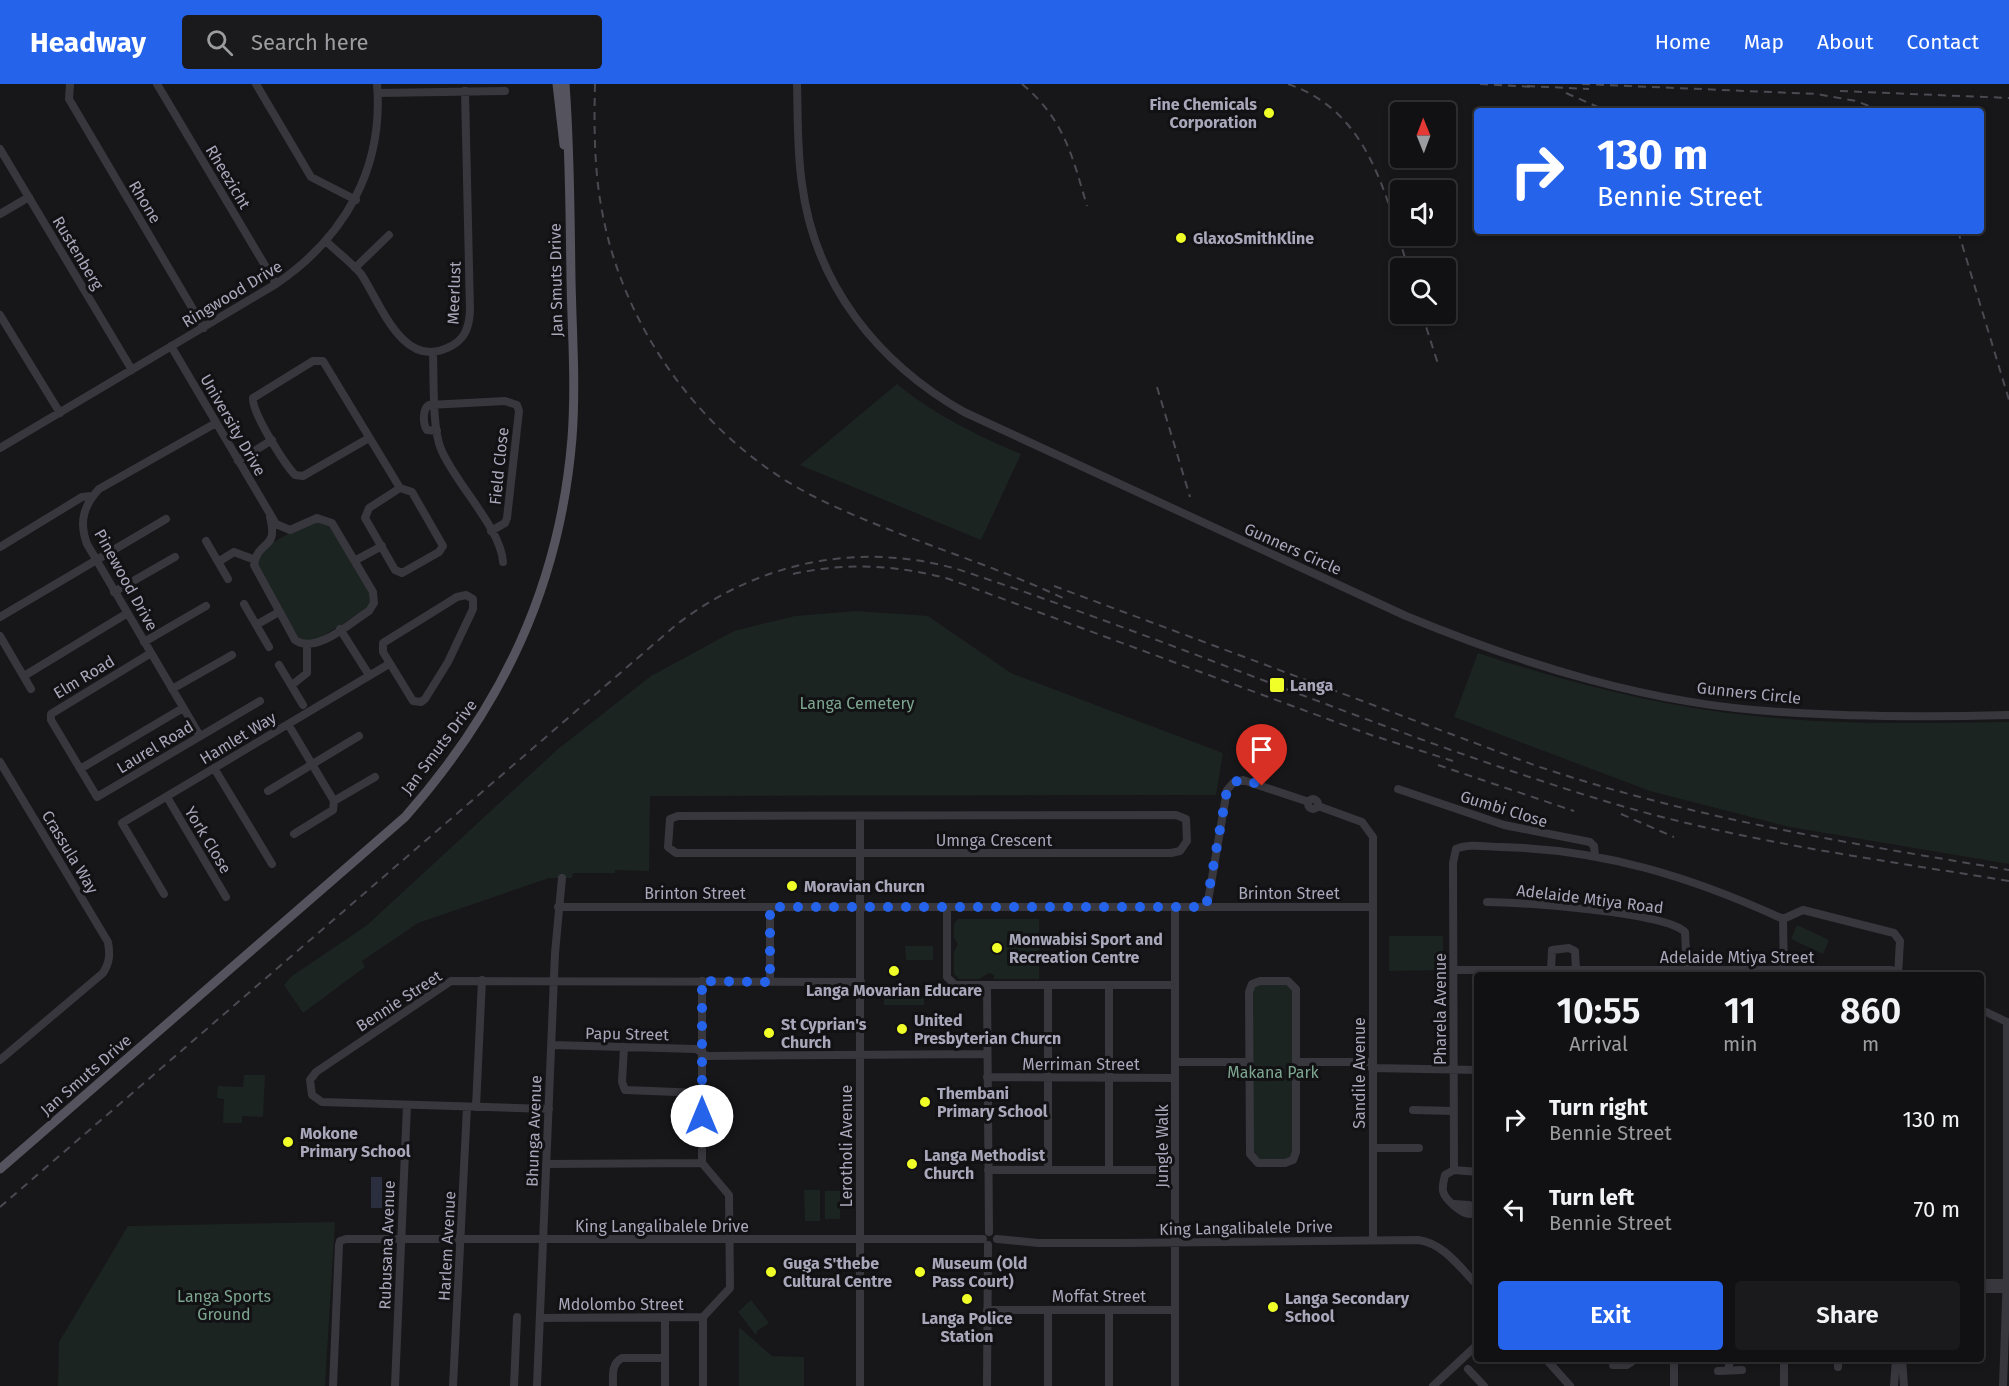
<!DOCTYPE html>
<html lang="en">
<head>
<meta charset="utf-8">
<style>
	body { margin:0; font-family:"Fira Sans",sans-serif; background:#1a191c; color:#f1f3f6; height:100vh; display:flex; flex-direction:column; font-size:22px; white-space:nowrap }
	* { box-sizing:border-box; margin:0 }
	p { font-size:20px; color:#9c9da0 }
	.icon { flex:none; width:33px; height:33px; fill:none; stroke:currentColor; stroke-width:2; stroke-linecap:round; stroke-linejoin:round }
	.map { position:relative; flex:1; overflow:hidden }
	.panel { position:absolute; left:1474px; top:888px; width:510px; height:390px; display:flex; flex-direction:column; background:#111013; border-radius:6px; box-shadow:0 3px 9px #0003,0 0 0 2px #303033 }
	.panel>* { flex:none }
	.hud { position:absolute; left:1474px; top:24px; width:510px; height:126px; border-radius:6px; box-shadow:0 3px 9px #0003,0 0 0 2px #303033; background:#2563eb; color:#fff; overflow:hidden }
	.needle { width:39px; rotate:359deg }
	.controls { position:absolute; left:1390px; top:18px; display:grid; gap:12px }
	.controls a { display:grid; place-items:center; width:66px; height:66px; border-radius:6px; background:#111013; box-shadow:0 3px 9px #0003,0 0 0 2px #303033; font-size:30px }
	.pin { position:absolute; display:grid; place-items:center; width:51px; height:51px; color:#fff; margin:-62px -26px; border-radius:50% 50% 50% 0; rotate:-45deg; box-shadow:0 0 6px #0007 }
	.pin .icon { rotate:45deg }
	.me { position:absolute; width:66px; margin:-33px; rotate:0deg; stroke-linejoin:round; filter:drop-shadow(0 0 4px #0008) }
	.turn { display:flex; align-items:center; gap:21px; height:126px; padding:0 24px; font-size:27px }
	.turn .icon { width:78px; height:78px; stroke-width:2.5 }
	.turn b { display:block; font-size:42px; line-height:51px }
	.eta { display:flex; justify-content:space-evenly; align-items:center; height:102px; text-align:center }
	.eta b { font-size:36px; font-weight:600; line-height:42px }
	.button { display:flex; gap:12px; margin-top:auto; padding:12px 24px }
	.button a { flex:1; height:69px; border-radius:6px; background:#2563eb; color:#fff; font-size:24px; font-weight:600; line-height:69px; text-align:center }
	.button a+a { background:#1a191c; color:#f1f3f6 }
	ul { padding:0; list-style:none }
	li { display:flex; align-items:center; gap:18px; height:90px; padding:0 24px }
	li div { flex:1 }
	li b { display:block; font-size:22px }
	li em { font-style:normal }
	header { display:flex; align-items:center; gap:36px; box-sizing:border-box; height:84px; padding:0 30px; background:#2563eb; color:#fff }
	header strong { font-size:28px }
	nav { display:flex; gap:33px; margin-inline-start:auto; font-size:21px }
	.search { width:420px; height:54px; background:#1a191c; display:flex; align-items:center; gap:15px; box-sizing:border-box; padding:0 21px; border-radius:6px; color:#9c9da0; font-size:22px }
	.map>svg:first-child { display:block }
	.green { fill:#1c2421 }
	.water { fill:#2b2e3e }
	.lines { fill:none; stroke-linecap:round; stroke-linejoin:round }
	.minor { stroke:#39373e; stroke-width:8 }
	.major { stroke:#55535d; stroke-width:9 }
	.rail { stroke:#4b4a53; stroke-width:2; stroke-dasharray:8 6; stroke-linecap:butt }
	.route { stroke:#2563eb; stroke-width:10; stroke-dasharray:0 18 }
	.poi-dot { fill:#f0ff28; stroke:#121114; stroke-width:2 }
	.labels { text-anchor:middle; dominant-baseline:central; stroke-width:6; stroke-linejoin:round; paint-order:stroke }
	.poi-label { font-size:16px; font-weight:bold; fill:#a9a7ba; stroke:#121114; text-anchor:start }
	.street-label { font-size:16px; fill:#a9a7ba; stroke:#121114 }
	.park-label { font-size:16px; fill:#7da690; stroke:#121114 }
</style>
</head>
<body>
<header>
<strong>Headway</strong>
<div class="search"><svg class="icon" aria-label="search" viewBox="0 0 24 24"><circle cx="10" cy="10" r="6"/><path d="M15 15l6 6"/></svg>Search here</div>
<nav><a>Home</a><a>Map</a><a>About</a><a>Contact</a></nav>
</header>
<div class="map">
<svg width="2009" height="1302" viewBox="0 0 2009 1302">
	<rect width="100%" height="100%" fill="#171619"/>
	<path class="green" d="M897 300C935 331 976 351 1021 370L981 456 800 381Z
		M312 436H326L371 508V518L367 525 316 556 308 558 299 555 258 487 257 476 272 459Z
		M857 527 928 532 1011 589 1223 669 1216 711 650 712 649 787 615 786V789H573L572 794H549L418 839 362 877 365 883 303 929 284 901 292 892 366 842 558 665 651 592 734 547 795 532Z
		M1478 569C1575 601 1674 626 1776 634 1854 641 1931 639 2009 638V780L1790 743 1650 707 1454 633Z
		M958 835H1039V895H994V891L989 889 979 895H959L954 890V868L958 860 954 854V840Z
		M1797 841 1829 856 1823 870 1791 855Z
		M1389 852H1443V886L1389 887Z
		M905 862H933V876H906Z
		M1286 899 1294 906 1293 1071 1288 1076H1258L1252 1069V908L1256 901Z
		M924 907V921H884V908Z
		M244 991H265L263 1033 242 1032V1039H223L224 1015 217 1014 218 1002 243 1003Z
		M804 1106H820V1137H805Z
		M825 1107H840V1135H825Z
		M335 1138 325 1302H58L59 1258 128 1142Z
		M751 1216 769 1239 757 1247 756 1251 738 1228Z
		M739 1243 772 1272 804 1273V1302H739Z"/>
	<path class="water" d="M371 1093H382V1124H371Z"/>
	<g class="lines">
		<path class="minor" d="M70 0 69 15 204 244
			M157 0 276 200
			M256 0 311 93 356 116
			M797 0C798 33 797 67 802 100 815 201 878 279 964 328L1406 532C1525 581 1652 621 1782 628 1858 633 1933 633 2009 631
			M378 9 505 7
			M0 65 132 286
			M0 130 29 113
			M327 158C338 169 351 178 361 190 380 218 402 285 447 264 464 257 469 245 470 227L465 7
			M355 184 389 151
			M0 231 60 329
			M171 262 276 440 290 446 317 434 332 439 373 508 374 519 369 527C351 538 316 571 295 556L254 481C258 455 279 467 270 433
			M433 269C434 293 432 345 441 365 454 398 501 444 503 478
			M437 347 427 346C423 340 422 325 429 321L505 317 517 321 519 327 507 434 505 439 491 447
			M369 354 303 392 295 391C284 379 252 329 253 314L313 277H323L400 404
			M0 364 276 200C345 153 384 84 377 0
			M238 377 272 356
			M400 404 412 408 443 462 439 468 402 489 395 486 365 434 369 424Z
			M206 457 228 495
			M0 463 82 413 92 412
			M356 476 382 462
			M218 478 234 468 255 476
			M114 508 175 473
			M466 511 473 515V525L448 578 425 615 421 618 413 617 383 568V559L457 513Z
			M244 520 269 563
			M0 533 166 435
			M256 541 279 528
			M340 545 369 591
			M0 552 31 605
			M144 558 206 522
			M151 569 51 630V636L97 713 260 617
			M279 581 303 621
			M24 592 126 530
			M292 601 307 589V561
			M172 605 232 571
			M288 640 334 717
			M200 652 87 460C79 439 83 422 99 405L216 339
			M0 678 108 858C110 870 110 878 103 889L0 976
			M214 684 272 780
			M80 685 183 624
			M1398 705 1504 741 1590 758 1594 762 1595 772
			M268 707 359 652
			M167 713 226 813
			M1308 720a5 5 0 1 1 10 0a5 5 0 1 1-10 0Z
			M1318 722 1362 738 1373 753V1156
			M1176 731 1186 735 1187 757 1180 767 1171 769H676L668 763 670 735 678 732Z
			M860 732V1302
			M294 750 333 726 334 717 375 693
			M164 810 122 739 389 580
			M1487 818C1521 818 1665 828 1685 848L1687 886
			M558 823H1373
			M770 823V898
			M947 823V893L955 901H1175
			M1207 823 1227 706 1233 699 1243 696 1309 718
			M1783 835 1803 826 1894 849 1900 857 1898 891
			M1783 835 1784 890
			M1454 886H1891L1905 891
			M1551 886 1552 866 1569 864 1575 867 1576 886
			M702 897V1079L729 1111 730 1204 703 1233V1302
			M1260 897H1288L1296 905V1068L1293 1076 1285 1079H1258L1250 1070 1249 908 1252 900Z
			M987 901 989 1148
			M1048 901V1086
			M1982 926 2009 939
			M552 961 696 965 707 972 987 970
			M624 963 622 998 625 1006 702 1009
			M1175 978H1249
			M1296 978H1372
			M1372 984 1478 986
			M987 993 1175 994
			M476 1023 482 896
			M549 1025 322 1018 312 1011 310 996 316 988 451 897 861 898
			M1413 1026 1453 1027
			M1373 1064H1419
			M546 1080 702 1079
			M988 1086H1175
			M1109 1086V901
			M1454 1086 1453 779 1456 765C1469 759 1487 763 1501 763 1601 765 1692 793 1783 835
			M1454 1086 1478 1088
			M1454 1120 1469 1121 1470 1130C1462 1130 1445 1116 1443 1107 1442 1102 1444 1096 1445 1091L1454 1086
			M997 1155 1038 1159H1124L1418 1156C1444 1159 1461 1185 1478 1202
			M1982 1199H2009
			M1982 1205H2008
			M987 1226H1175
			M1048 1226V1302
			M540 1234 703 1233
			M1546 1275 1570 1302
			M1729 1275V1286
			M1838 1275V1283
			M1902 1275 1904 1302
			M1613 1281H1627L1636 1275
			M1468 1285 1484 1302
			M1718 1287 1742 1286
			M333 1302 339 1161 340 1157 346 1155H983
			M395 1302 407 1021
			M453 1302 467 1023
			M514 1302 517 1233
			M537 1302 555 869 562 794
			M613 1302C613 1291 611 1280 622 1274H664
			M665 1302V1233
			M987 1302 988 1161
			M1109 1302V1226
			M1175 1302V823
			M1433 1302 1478 1260
			M1674 1302V1275
			M1784 1302V1275
			M1894 1302 1896 1275
			M2003 1302 2007 1190V938"/>
		<path class="major" d="M557 0 564 61
			M0 1085 405 733C502 623 560 502 572 354 576 301 572 248 571 195 570 130 570 65 565 0"/>
		<path class="rail" d="M595 0C594 42 594 85 602 127 624 247 704 356 813 412 894 453 983 476 1065 515
			M1022 0C1064 35 1072 71 1087 122
			M1288 0C1370 28 1386 112 1408 184
			M1480 0 1534 3
			M1582 0 1817 10 1856 17 1882 27
			M1527 2 1589 5
			M1840 7 2009 14
			M1566 9 1607 27
			M1958 147 2009 316
			M1422 230 1439 283
			M1157 303 1190 413
			M793 490C846 478 898 481 949 495L1371 651 1453 677
			M1054 502 1534 681C1689 734 1849 759 2009 786
			M1438 681 1574 727
			M1621 730 1674 753
			M0 1123 676 541C758 478 857 457 957 485 1176 557 1387 651 1608 718 1738 757 1875 775 2009 797"/>
	</g>
	<g class="lines">
		<path class="route" d="M702 1032V897L770 898V823H1206L1227 706C1236 691 1249 697 1262 702"/>
	</g>
	<g class="poi-dot">
		<circle cx="1269" cy="29" r="6"/>
		<circle cx="1181" cy="154" r="6"/>
		<rect x="1269" y="593" width="16" height="16" rx="3"/>
		<circle cx="792" cy="802" r="6"/>
		<circle cx="997" cy="864" r="6"/>
		<circle cx="894" cy="887" r="6"/>
		<circle cx="902" cy="945" r="6"/>
		<circle cx="769" cy="949" r="6"/>
		<circle cx="925" cy="1018" r="6"/>
		<circle cx="288" cy="1058" r="6"/>
		<circle cx="912" cy="1080" r="6"/>
		<circle cx="771" cy="1188" r="6"/>
		<circle cx="920" cy="1188" r="6"/>
		<circle cx="967" cy="1215" r="6"/>
		<circle cx="1273" cy="1223" r="6"/>
	</g>
	<g class="labels">
		<g class="poi-label">
			<text x="1257" y="20" text-anchor="end">Fine Chemicals<tspan x="1257" dy="18">Corporation</tspan></text>
			<text x="1193" y="154">GlaxoSmithKline</text>
			<text x="1290" y="601">Langa</text>
			<text x="804" y="802">Moravian Churcn</text>
			<text x="1009" y="855">Monwabisi Sport and<tspan x="1009" dy="18">Recreation Centre</tspan></text>
			<text x="894" y="906" text-anchor="middle">Langa Movarian Educare</text>
			<text x="914" y="936">United<tspan x="914" dy="18">Presbyterian Churcn</tspan></text>
			<text x="781" y="940">St Cyprian's<tspan x="781" dy="18">Church</tspan></text>
			<text x="937" y="1009">Thembani<tspan x="937" dy="18">Primary School</tspan></text>
			<text x="300" y="1049">Mokone<tspan x="300" dy="18">Primary School</tspan></text>
			<text x="924" y="1071">Langa Methodist<tspan x="924" dy="18">Church</tspan></text>
			<text x="783" y="1179">Guga S'thebe<tspan x="783" dy="18">Cultural Centre</tspan></text>
			<text x="932" y="1179">Museum (Old<tspan x="932" dy="18">Pass Court)</tspan></text>
			<text x="1285" y="1214">Langa Secondary<tspan x="1285" dy="18">School</tspan></text>
			<text x="967" y="1234" text-anchor="middle">Langa Police<tspan x="967" dy="18">Station</tspan></text>
		</g>
		<g class="street-label">
			<text transform="translate(228 93) rotate(59)">Rheezicht</text>
			<text transform="translate(145 118) rotate(59)">Rhone</text>
			<text transform="translate(78 169) rotate(59)">Rustenberg</text>
			<text transform="translate(556 196) rotate(-91)">Jan Smuts Drive</text>
			<text transform="translate(454 209) rotate(-88)">Meerlust</text>
			<text transform="translate(232 210) rotate(-31)">Ringwood Drive</text>
			<text transform="translate(233 341) rotate(60)">University Drive</text>
			<text transform="translate(499 382) rotate(-84)">Field Close</text>
			<text transform="translate(1293 465) rotate(24)">Gunners Circle</text>
			<text transform="translate(126 496) rotate(61)">Pinewood Drive</text>
			<text transform="translate(84 593) rotate(-31)">Elm Road</text>
			<text transform="translate(1749 609) rotate(6)">Gunners Circle</text>
			<text transform="translate(238 654) rotate(-31)">Hamlet Way</text>
			<text transform="translate(155 663) rotate(-31)">Laurel Road</text>
			<text transform="translate(439 663) rotate(-53)">Jan Smuts Drive</text>
			<text transform="translate(1504 725) rotate(17)">Gumbi Close</text>
			<text transform="translate(208 756) rotate(59)">York Close</text>
			<text x="994" y="756">Umnga Crescent</text>
			<text transform="translate(70 768) rotate(59)">Crassula Way</text>
			<text x="695" y="809">Brinton Street</text>
			<text x="1289" y="809">Brinton Street</text>
			<text transform="translate(1590 815) rotate(7)">Adelaide Mtiya Road</text>
			<text x="1737" y="873">Adelaide Mtiya Street</text>
			<text transform="translate(399 917) rotate(-33)">Bennie Street</text>
			<text transform="translate(1440 925) rotate(-90)">Pharela Avenue</text>
			<text transform="translate(627 950) rotate(1)">Papu Street</text>
			<text x="1081" y="980">Merriman Street</text>
			<text transform="translate(1359 989) rotate(-90)">Sandile Avenue</text>
			<text transform="translate(86 991) rotate(-41)">Jan Smuts Drive</text>
			<text transform="translate(534 1047) rotate(-88)">Bhunga Avenue</text>
			<text transform="translate(846 1062) rotate(-90)">Lerotholi Avenue</text>
			<text transform="translate(1162 1062) rotate(-90)">Jungle Walk</text>
			<text x="662" y="1142">King Langalibalele Drive</text>
			<text transform="translate(1246 1144) rotate(-1)">King Langalibalele Drive</text>
			<text transform="translate(387 1161) rotate(-88)">Rubusana Avenue</text>
			<text transform="translate(447 1162) rotate(-87)">Harlem Avenue</text>
			<text x="1099" y="1212">Moffat Street</text>
			<text x="621" y="1220">Mdolombo Street</text>
		</g>
		<g class="park-label">
			<text x="857" y="619">Langa Cemetery</text>
			<text x="1273" y="988">Makana Park</text>
			<text x="224" y="1212">Langa Sports<tspan x="224" dy="18">Ground</tspan></text>
		</g>
	</g>
</svg>
<div class="controls">
<a><svg class="needle" viewBox="-14 -14 28 28"><path d="M0-13l5 13h-10z" fill="#e53935"/><path d="M0 13l5-13h-10z" fill="#9c9da0"/></svg></a>
<a><svg class="icon" aria-label="sound" viewBox="0 0 24 24"><path d="M4 9h4l5-4v14l-5-4H4zM17 9q2 3 0 6"/></svg></a>
<a><svg class="icon" aria-label="search" viewBox="0 0 24 24"><circle cx="10" cy="10" r="6"/><path d="M15 15l6 6"/></svg></a>
</div>
<div class="pin" style="left:1262px;top:702px;background:#d93025"><svg class="icon" aria-label="arrive" viewBox="0 0 24 24"><path d="M6 21V4h12l-3 4 3 4H6"/></svg></div>
<svg class="me" style="left:702px;top:1032px" viewBox="-20 -20 40 40"><circle r="19" fill="#fff"/><path d="M0-13L10 11 0 6-10 11z" fill="#2563eb"/></svg>
<div class="hud">
<div class="turn"><svg class="icon" aria-label="right" viewBox="0 0 24 24"><path d="M7 20v-9h11M14 6l5 5-5 5"/></svg><div><b>130 m</b>Bennie Street</div></div>
</div>
<section class="panel">
<div class="eta">
<div><b>10:55</b><p>Arrival</p></div>
<div><b>11</b><p>min</p></div>
<div><b>860</b><p>m</p></div>
</div>
<ul>
<li><svg class="icon" aria-label="right" viewBox="0 0 24 24"><path d="M7 20v-9h11M14 6l5 5-5 5"/></svg><div><b>Turn right</b><p>Bennie Street</p></div><em>130 m</em></li>
<li><svg class="icon" aria-label="left" viewBox="0 0 24 24"><path d="M17 20v-9H6M10 6l-5 5 5 5"/></svg><div><b>Turn left</b><p>Bennie Street</p></div><em>70 m</em></li>
</ul>
<div class="button"><a>Exit</a><a>Share</a></div>
</section>
</div>
</body>
</html>
